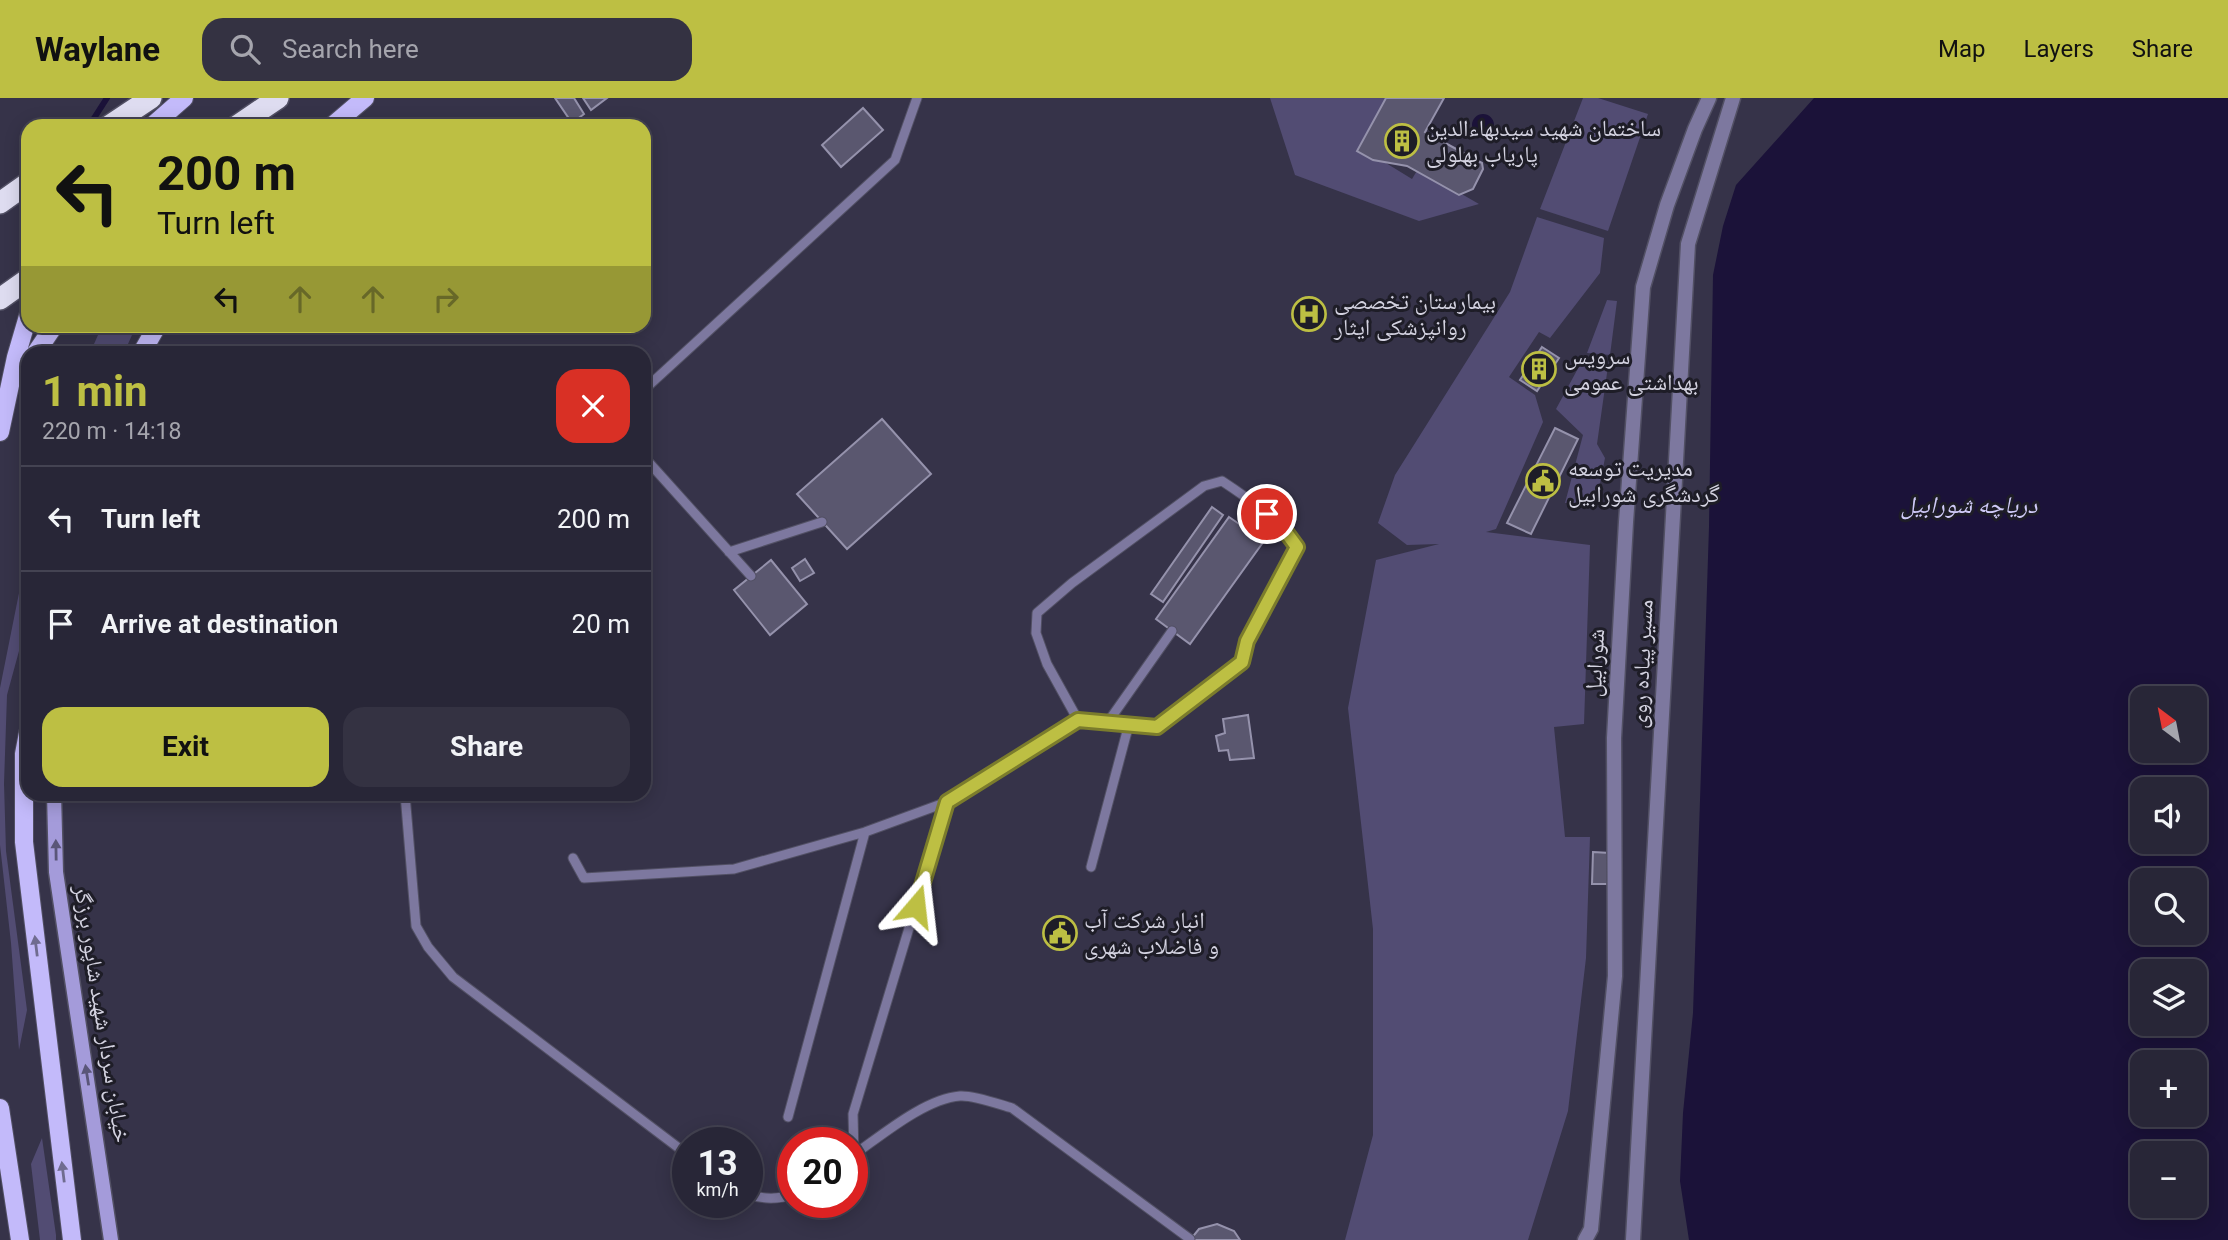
<!DOCTYPE html>
<html lang="en">
<head>
<meta charset="utf-8">
<style>
	body { margin:0; font-family:Roboto,"Noto Naskh Arabic",sans-serif; background:#343242; color:#f1f3f6; height:100vh; display:flex; flex-direction:column; font-size:26px; white-space:nowrap }
	* { box-sizing:border-box; margin:0 }
	p { font-size:23px; color:#a5a5ad }
	.icon { flex:none; width:38px; height:38px; fill:none; stroke:currentColor; stroke-width:2; stroke-linecap:round; stroke-linejoin:round }
	.map { position:relative; flex:1; overflow:hidden }
	.sheet { position:absolute; left:21px; top:248px; width:630px; height:455px; display:flex; flex-direction:column; background:#282637; border-radius:21px; box-shadow:0 4px 18px #0003,0 0 0 2px #444352 }
	.sheet>* { flex:none }
	.hud { position:absolute; left:21px; top:21px; width:630px; height:214px; border-radius:21px; box-shadow:0 4px 18px #0003,0 0 0 2px #444352; background:#bdbf43; color:#111; overflow:hidden }
	.needle { width:46px; rotate:328deg }
	.buttons { position:absolute; left:2130px; top:588px; display:grid; gap:14px }
	.buttons a { display:grid; place-items:center; width:77px; height:77px; border-radius:14px; background:#282637; box-shadow:0 4px 18px #0003,0 0 0 2px #444352; font-size:35px }
	.speed { position:absolute; left:672px; top:1029px; display:flex; gap:14px; font-size:35px; font-weight:700; text-align:center }
	.speed>* { display:grid; place-content:center; width:91px; height:91px; border-radius:50%; background:#282637; box-shadow:0 4px 18px #0003,0 0 0 2px #444352; line-height:1 }
	.speed small { font-size:18px; font-weight:400 }
	.speed .limit { border:10px solid #d22; background:#fff; color:#111 }
	.pin { position:absolute; display:grid; place-items:center; width:60px; height:60px; color:#fff; margin:-30px; border:4px solid #fff; border-radius:50%; box-shadow:0 2px 7px #0007 }
	.me { position:absolute; width:77px; margin:-38px; rotate:17deg; stroke-linejoin:round; filter:drop-shadow(0 0 5px #0008) }
	.turn { display:flex; align-items:center; gap:24px; height:147px; padding:0 21px; font-size:32px }
	.turn .icon { width:91px; height:91px; stroke-width:2.5 }
	.turn b { display:block; font-size:49px; line-height:60px }
	.lanes { display:flex; align-items:center; height:66px; padding:0 21px; background:#0003; justify-content:center; gap:35px; direction:ltr }
	.lanes .off { opacity:.35 }
	.round { display:grid; place-items:center; flex:none; width:74px; height:74px; border-radius:21px; background:#343242 }
	.overview { display:flex; align-items:center; justify-content:space-between; height:119px; padding:0 21px }
	h1 { font-size:42px; font-weight:700; line-height:52px; color:#bdbf43 }
	.action { display:flex; gap:14px; margin-top:auto; padding:14px 21px }
	.action a { flex:1; height:80px; border-radius:21px; background:#bdbf43; color:#111; font-size:28px; font-weight:700; line-height:80px; text-align:center }
	.action a+a { background:#343242; color:#f1f3f6 }
	ul { padding:0; list-style:none }
	li { display:flex; align-items:center; gap:21px; height:105px; padding:0 21px; border-top:2px solid #444352 }
	li div { flex:1 }
	li b { display:block; font-size:26px }
	li em { font-style:normal }
	header { display:flex; align-items:center; gap:42px; box-sizing:border-box; height:98px; padding:0 35px; background:#bdbf43; color:#111 }
	header strong { font-size:33px }
	nav { display:flex; gap:38px; margin-inline-start:auto; font-size:24px }
	.search { width:490px; height:63px; background:#343242; display:flex; align-items:center; gap:18px; box-sizing:border-box; padding:0 24px; border-radius:21px; color:#a5a5ad; font-size:26px }
	.map>svg:first-child { display:block }
	.green { fill:#524c73 }
	.water { fill:#1b1239; fill-rule:evenodd }
	.lines { fill:none; stroke-linecap:round; stroke-linejoin:round }
	.stream { stroke:#1b1239; stroke-width:6 }
	.building { fill:#5a576f; stroke:#9592ac; stroke-width:2 }
	.lane-casing { stroke:#525064; stroke-width:11 }
	.street-casing { stroke:#525064; stroke-width:17 }
	.secondary-casing { stroke:#525064; stroke-width:17 }
	.primary-casing { stroke:#525064; stroke-width:20 }
	.highway-casing { stroke:#525064; stroke-width:24 }
	.lane { stroke:#7d789f; stroke-width:9 }
	.street { stroke:#7d789f; stroke-width:14 }
	.secondary { stroke:#a49bda; stroke-width:14 }
	.primary { stroke:#c3bafa; stroke-width:18 }
	.highway { stroke:#dedcf0; stroke-width:21 }
	.oneway { fill:#5a5678 }
	.oneway2 { fill:#706c90 }
	.route-casing { stroke:#7b7c2c; stroke-width:18 }
	.route { stroke:#bdbf43; stroke-width:12 }
	.labels { text-anchor:middle; dominant-baseline:central; stroke-width:6; stroke-linejoin:round; paint-order:stroke }
	.poi-label { font-size:23px; fill:#d3d2e0; stroke:#1e1d27; text-anchor:start }
	.street-label { font-size:23px; fill:#d3d2e0; stroke:#1e1d27 }
	.water-label { font-size:24px; font-style:italic; fill:#cfcaf7; stroke:#1e1d27 }
</style>
</head>
<body>
<header>
<strong>Waylane</strong>
<div class="search"><svg class="icon" aria-label="search" viewBox="0 0 24 24"><circle cx="10" cy="10" r="6"/><path d="M15 15l6 6"/></svg>Search here</div>
<nav><a>Map</a><a>Layers</a><a>Share</a></nav>
</header>
<div class="map">
<svg width="2228" height="1142" viewBox="0 0 2228 1142">
	<rect width="100%" height="100%" fill="#363349"/>
	<path class="green" d="M1270 0H1393L1368 54 1412 81 1418 71 1479 106 1419 123 1295 77Z
		M1583 0H1598L1648 16 1608 133 1540 111Z
		M1537 119 1604 140 1600 175 1550 240 1539 234 1509 279 1535 297 1543 324 1496 431 1486 434 1590 447 1584 626 1554 629 1565 739H1590L1586 860 1568 1013 1528 1142H1345L1373 1037V831L1348 610 1376 462 1439 446 1407 447 1378 425 1395 377 1510 194Z
		M1607 202 1617 203 1610 257 1587 255Z
		M102 228H136L124 255H90Z
		M1582 263 1608 268 1597 346 1605 360 1596 406 1565 405 1583 337 1556 311Z
		M28 450V520L7 597 4 686 6 753 27 912 19 952 11 845 0 747V590Z
		M42 1040 56 1137V1142H40L31 1066Z"/>
	<path class="water" d="M1814 0H2228V1142H1689L1680 1083 1683 1015 1693 915 1709 429 1713 177 1723 128 1736 87ZM2142 600H2194V653H2142ZM2142 691H2194V744H2142ZM2142 782H2194V835H2142ZM2142 873H2194V926H2142ZM2142 964H2194V1017H2142ZM2142 1055H2194V1108H2142Z
		M1472 27a11 11 0 1 1 22 0a11 11 0 1 1-22 0Z"/>
	<g class="lines">
		<path class="stream" d="M89 28 107 0"/>
	</g>
	<path class="building" d="M555 0H574L584 16 572 25Z
		M583 0H607L591 12Z
		M1386 0H1444L1425 34 1482 65 1483 71 1473 91 1459 97 1407 68 1373 62 1357 53Z
		M863 10 883 32 841 69 822 47Z
		M1542 249 1559 260 1537 293 1520 282Z
		M882 321 931 376 847 451 797 396Z
		M1555 330 1578 341 1531 436 1507 425Z
		M1212 409 1223 417 1163 504 1151 496Z
		M1229 419 1264 443 1190 546 1156 521Z
		M805 461 814 475 800 483 792 470Z
		M771 462 807 506 770 537 734 492Z
		M1248 617 1254 660 1230 662 1228 652 1219 653 1216 638 1225 635 1223 621Z
		M1593 754 1610 755 1609 786H1592Z
		M1217 1126 1234 1133 1240 1142H1190L1199 1131Z"/>
	<g class="lines">
		<g class="lane-casing">
			<path id="lane" d="M644 342 647 340 646 290 895 62 917 0
				M644 359 751 478
				M729 454 822 424
				M1078 622 1047 566 1036 535 1037 515 1072 485 1204 388 1222 383C1251 402 1277 421 1297 449L1247 543 1242 564 1158 629 1129 626
				M1108 624 1172 533
				M405 696 416 828 428 849 453 879 688 1057
				M573 760 584 780 734 771 865 734 947 704 1078 622 1129 626 1091 769
				M788 1019 865 734
				M854 1057 853 1016 947 704
				M852 1058C881 1038 924 1001 960 998 974 997 998 1006 1012 1010L1190 1141
				M747 1096C762 1101 778 1102 793 1096"/>
		</g>
		<g class="street-casing">
			<path id="street" d="M1585 1142 1591 1131 1615 878 1614 640 1626 424 1643 189 1667 107 1695 31 1709 0
				M1633 1142 1688 146 1733 0"/>
		</g>
		<g class="secondary-casing">
			<path id="secondary" d="M54 696 56 774 111 1142"/>
		</g>
		<g class="primary-casing">
			<path id="primary" d="M152 28 184 0
				M332 28 365 0
				M35 256 54 228
				M141 256 157 228
				M0 334 16 259 28 218
				M28 635 24 656V744L72 1142
				M0 1010 20 1142"/>
		</g>
		<g class="highway-casing">
			<path id="highway" d="M109 28 151 0
				M237 28 278 0
				M0 105 28 85
				M0 201 28 181"/>
		</g>
		<use href="#lane" class="lane"/>
		<use href="#street" class="street"/>
		<use href="#secondary" class="secondary"/>
		<use href="#primary" class="primary"/>
		<use href="#highway" class="highway"/>
	</g>
	<defs><path id="oneway-solid" d="M-6-.8H1V-3.2L6.5 0L1 3.2V.8H-6Z" transform="scale(1.75)"/></defs>
	<g class="oneway">
		<use href="#oneway-solid" transform="translate(56 752) rotate(-91)"/>
		<use href="#oneway-solid" transform="translate(87 977) rotate(-99)"/>
	</g>
	<g class="oneway2">
		<use href="#oneway-solid" transform="translate(36 848) rotate(-97)"/>
		<use href="#oneway-solid" transform="translate(63 1074) rotate(-97)"/>
	</g>
	<g class="lines">
		<g class="route-casing">
			<path id="route" d="M916 808 947 704 1078 622 1157 629 1242 564 1247 543 1297 449 1283 430 1267 416"/>
		</g>
		<use href="#route" class="route"/>
	</g>
	<defs>
		<g id="building-ring" transform="scale(1.75)"><circle r="9.5" fill="#1e1d27" stroke="#bdbf43" stroke-width="1.5"/><path d="M-4-6H4V6H1V3H-1V6H-4ZM-2.5-4.3h1.7v1.8h-1.7ZM.8-4.3h1.7v1.8H.8ZM-2.5-1h1.7V.8h-1.7ZM.8-1h1.7V.8H.8Z" fill="#bdbf43"/></g>
		<g id="hospital-ring" transform="scale(1.75)"><circle r="9.5" fill="#1e1d27" stroke="#bdbf43" stroke-width="1.5"/><path d="M-5-5h3v3.5h4V-5h3V5h-3V1.5h-4V5h-3Z" fill="#bdbf43"/></g>
		<g id="civic-ring" transform="scale(1.75)"><circle r="9.5" fill="#1e1d27" stroke="#bdbf43" stroke-width="1.5"/><path d="M-.6-6.5H3V-4.5H.6V-3L4-1V1h2V6H-6V1h2V-1L-.6-3ZM-1.2 2.5V6h2.4V2.5Z" fill="#bdbf43"/></g>
	</defs>
	<g fill-rule="evenodd">
		<use href="#building-ring" x="1402" y="43"/>
		<use href="#hospital-ring" x="1309" y="216"/>
		<use href="#building-ring" x="1539" y="271"/>
		<use href="#civic-ring" x="1543" y="383"/>
		<use href="#civic-ring" x="1060" y="835"/>
	</g>
	<g class="labels">
		<g class="poi-label">
			<text x="1426" y="30">ساختمان شهید سیدبهاءالدین<tspan x="1426" dy="26">پاریاب بهلولی</tspan></text>
			<text x="1334" y="203">بیمارستان تخصصی<tspan x="1334" dy="26">روانپزشکی ایثار</tspan></text>
			<text x="1564" y="258">سرویس<tspan x="1564" dy="26">بهداشتی عمومی</tspan></text>
			<text x="1568" y="370">مدیریت توسعه<tspan x="1568" dy="26">گردشگری شورابیل</tspan></text>
			<text x="1084" y="822">انبار شرکت آب<tspan x="1084" dy="26">و فاضلاب شهری</tspan></text>
		</g>
		<g class="street-label">
			<text transform="translate(1595 565) rotate(-87)">شورابیل</text>
			<text transform="translate(1642 566) rotate(-87)">مسیر پیاده روی</text>
			<text transform="translate(102 916) rotate(81)">خیابان سردار شهید شاپور برزگر</text>
		</g>
		<g class="water-label">
			<text x="1969" y="407">دریاچه شورابیل</text>
		</g>
	</g>
</svg>
<div class="buttons">
<a><svg class="needle" viewBox="-14 -14 28 28"><path d="M0-13l5 13h-10z" fill="#e53935"/><path d="M0 13l5-13h-10z" fill="#a5a5ad"/></svg></a>
<a><svg class="icon" aria-label="sound" viewBox="0 0 24 24"><path d="M4 9h4l5-4v14l-5-4H4zM17 9q2 3 0 6"/></svg></a>
<a><svg class="icon" aria-label="search" viewBox="0 0 24 24"><circle cx="10" cy="10" r="6"/><path d="M15 15l6 6"/></svg></a>
<a><svg class="icon" aria-label="layers" viewBox="0 0 24 24"><path d="M12 4l9 5-9 5-9-5zM3 14l9 5 9-5"/></svg></a>
<a>+</a>
<a>−</a>
</div>
<div class="speed"><div>13<small>km/h</small></div><div class="limit">20</div></div>
<div class="pin" style="left:1267px;top:416px;background:#d93025"><svg class="icon" aria-label="arrive" viewBox="0 0 24 24"><path d="M6 21V4h12l-3 4 3 4H6"/></svg></div>
<svg class="me" style="left:916px;top:808px" viewBox="-20 -20 40 40"><path d="M0-17L14 15 0 8-14 15z" fill="#bdbf43" stroke="#fff" stroke-width="4"/></svg>
<div class="hud">
<div class="turn"><svg class="icon" aria-label="left" viewBox="0 0 24 24"><path d="M17 20v-9H6M10 6l-5 5 5 5"/></svg><div><b>200 m</b>Turn left</div></div>
<div class="lanes"><svg class="icon" aria-label="left" viewBox="0 0 24 24"><path d="M17 20v-9H6M10 6l-5 5 5 5"/></svg><svg class="icon off" aria-label="ahead" viewBox="0 0 24 24"><path d="M12 20V5M6 11l6-6 6 6"/></svg><svg class="icon off" aria-label="ahead" viewBox="0 0 24 24"><path d="M12 20V5M6 11l6-6 6 6"/></svg><svg class="icon off" aria-label="right" viewBox="0 0 24 24"><path d="M7 20v-9h11M14 6l5 5-5 5"/></svg></div>
</div>
<section class="sheet">
<div class="overview"><div><h1>1 min</h1><p>220 m · 14:18</p></div><a class="round" style="background:#d93025;color:#fff"><svg class="icon" aria-label="close" viewBox="0 0 24 24"><path d="M6 6l12 12M18 6L6 18"/></svg></a></div>
<ul>
<li><svg class="icon" aria-label="left" viewBox="0 0 24 24"><path d="M17 20v-9H6M10 6l-5 5 5 5"/></svg><div><b>Turn left</b></div><em>200 m</em></li>
<li><svg class="icon" aria-label="arrive" viewBox="0 0 24 24"><path d="M6 21V4h12l-3 4 3 4H6"/></svg><div><b>Arrive at destination</b></div><em>20 m</em></li>
</ul>
<div class="action"><a>Exit</a><a>Share</a></div>
</section>
</div>
</body>
</html>
